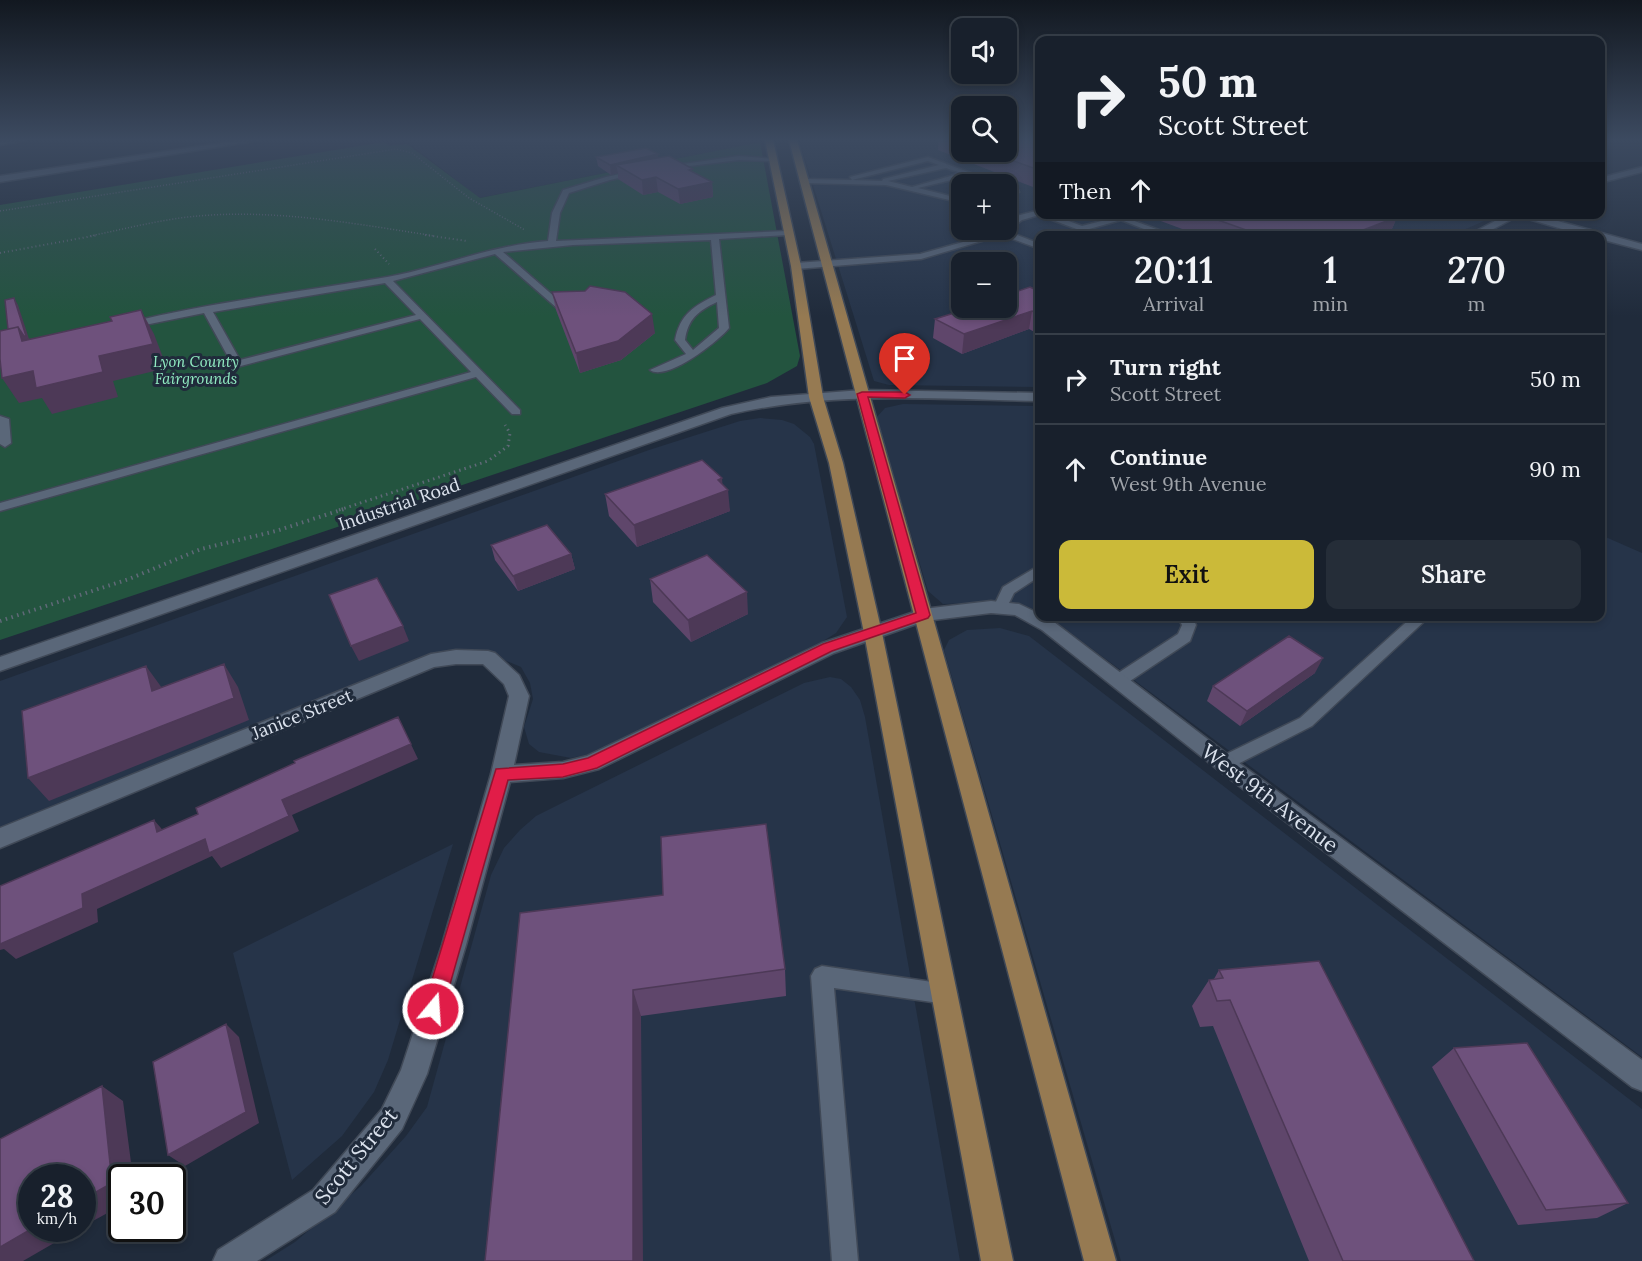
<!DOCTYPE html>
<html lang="en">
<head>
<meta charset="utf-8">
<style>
	body { margin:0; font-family:Lora,serif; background:#252d38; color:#f1f3f6; height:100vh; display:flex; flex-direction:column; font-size:22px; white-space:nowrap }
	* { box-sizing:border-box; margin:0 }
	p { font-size:20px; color:#9fa3a9 }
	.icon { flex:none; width:33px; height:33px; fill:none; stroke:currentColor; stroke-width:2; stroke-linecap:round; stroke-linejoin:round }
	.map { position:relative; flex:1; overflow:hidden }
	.details { position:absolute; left:1035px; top:231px; width:570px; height:390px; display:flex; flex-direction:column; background:#18202c; border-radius:12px; box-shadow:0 3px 9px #0003,0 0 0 2px #363e48 }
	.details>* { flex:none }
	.guide { position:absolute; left:1035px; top:36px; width:570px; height:183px; border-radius:12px; box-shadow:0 3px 9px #0003,0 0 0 2px #363e48; background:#18202c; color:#f1f3f6; overflow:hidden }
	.buttons { position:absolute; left:951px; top:18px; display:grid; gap:12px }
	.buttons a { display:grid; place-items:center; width:66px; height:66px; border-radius:12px; background:#18202c; box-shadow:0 3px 9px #0003,0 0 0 2px #363e48; font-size:30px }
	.speed { position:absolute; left:18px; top:1164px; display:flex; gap:12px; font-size:30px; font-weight:700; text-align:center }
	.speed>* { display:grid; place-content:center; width:78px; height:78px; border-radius:50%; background:#18202c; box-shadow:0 3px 9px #0003,0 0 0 2px #363e48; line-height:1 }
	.speed small { font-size:15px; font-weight:400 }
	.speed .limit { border:3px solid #111; border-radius:9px; background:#fff; color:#111 }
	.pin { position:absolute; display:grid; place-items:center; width:51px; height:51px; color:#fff; margin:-62px -26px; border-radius:50% 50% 50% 0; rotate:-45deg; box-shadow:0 0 6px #0007 }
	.pin .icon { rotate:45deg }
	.me { position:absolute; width:66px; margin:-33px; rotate:18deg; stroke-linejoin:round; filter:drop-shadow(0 0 4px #0008) }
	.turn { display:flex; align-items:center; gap:21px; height:126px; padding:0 24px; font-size:27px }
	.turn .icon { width:78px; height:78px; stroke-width:2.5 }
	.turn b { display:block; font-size:42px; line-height:51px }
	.then { display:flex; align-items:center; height:57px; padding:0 24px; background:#0003; gap:12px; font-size:22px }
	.eta { display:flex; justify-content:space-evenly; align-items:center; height:102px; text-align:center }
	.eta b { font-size:36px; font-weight:600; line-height:42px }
	.button { display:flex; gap:12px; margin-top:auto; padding:12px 24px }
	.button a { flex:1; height:69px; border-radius:12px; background:#cbba39; color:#111; font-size:24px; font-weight:600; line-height:69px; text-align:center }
	.button a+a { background:#252d38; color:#f1f3f6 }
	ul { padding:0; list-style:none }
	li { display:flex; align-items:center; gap:18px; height:90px; padding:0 24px; border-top:2px solid #363e48 }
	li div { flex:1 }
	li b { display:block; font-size:22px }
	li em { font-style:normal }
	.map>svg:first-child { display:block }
	.built { fill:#263449; fill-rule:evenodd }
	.green { fill:#23543f }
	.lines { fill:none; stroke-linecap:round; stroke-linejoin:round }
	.lane-casing { stroke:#404957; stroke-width:3 }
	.street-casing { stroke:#404957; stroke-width:3 }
	.secondary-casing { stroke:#404957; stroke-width:3 }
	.primary-casing { stroke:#404957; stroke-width:3 }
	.path-far3 { stroke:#5f6977; stroke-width:1.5; stroke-dasharray:1 2; stroke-linecap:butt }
	.path-far2 { stroke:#5f6977; stroke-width:2; stroke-dasharray:1 3; stroke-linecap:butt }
	.path-far1 { stroke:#5f6977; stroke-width:3; stroke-dasharray:1.5 4; stroke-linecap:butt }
	.path { stroke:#5f6977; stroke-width:4; stroke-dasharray:1.5 4.5; stroke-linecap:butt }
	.lane { fill:#5a6779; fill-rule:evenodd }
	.street { fill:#5a6779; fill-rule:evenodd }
	.secondary { fill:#5a6779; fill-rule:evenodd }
	.primary { fill:#967a52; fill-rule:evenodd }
	.wall { fill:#5f466b }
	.shaded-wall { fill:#4d3957 }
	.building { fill:#6e517c; stroke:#4d3957; stroke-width:1.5 }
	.route { fill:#e11d48; stroke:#92132f; stroke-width:1.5 }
	.labels { text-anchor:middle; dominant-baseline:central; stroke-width:6; stroke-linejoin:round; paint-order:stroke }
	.far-park-label { font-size:15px; font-style:italic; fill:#91ecc2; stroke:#202b3b }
	.street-label { font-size:18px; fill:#dbe2ed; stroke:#202b3b }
	.near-street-label { font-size:21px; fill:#dbe2ed; stroke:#202b3b }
</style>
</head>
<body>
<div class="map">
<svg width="1642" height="1261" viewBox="0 0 1642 1261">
	<rect width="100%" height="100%" fill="#202b3b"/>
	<path class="built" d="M405 140H760V142L479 198Z
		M799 140H961L962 152H1006L1039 140 1040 214H1492L1493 217 1450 236H1040L1039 387 889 385 874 381ZM962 184H1006V230H962ZM962 262H1006V308H962Z
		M903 404 1039 406V612L1009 602 943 604 928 591 876 418 885 408Z
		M760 418 782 420 794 424 810 437 814 444 847 617 836 633 820 643 594 753 571 758 539 752 529 744 524 727 533 699 530 683 521 667 485 652 430 654 0 828V681L649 450 740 421Z
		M1601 535 1642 553V1057L1049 617 1600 616Z
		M1000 628 1029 636 1642 1109V1261H1121L944 650 949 640 967 630Z
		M830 677 841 679 851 687 860 700 865 717 960 1261H265L295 1242 361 1186 406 1136 427 1107 491 875 504 848 520 830 536 816 564 802 804 683Z
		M453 844 388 1060 374 1092 342 1136 292 1180 233 953Z"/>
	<path class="green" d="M384 142 389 146 407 144 480 198 760 142 800 356 797 366 767 383 0 640V205Z"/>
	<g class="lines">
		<g class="lane-casing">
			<path id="lane" d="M739 156 775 159 772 161 739 160 665 169 662 167Z
				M928 157 1000 184H991L968 176 918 188 962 199V203L886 185 804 183 800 181 804 179 852 180 850 177ZM928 161 939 165 883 179 882 181 852 180ZM946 168 961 173 912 187 888 181Z
				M638 170 640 173 610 180 569 193 560 213 556 241 787 231 791 233 787 235 719 239 729 328C718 342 666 382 650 370L686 354 675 340C680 314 694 306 716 295L711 240 573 245 503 252 564 305V309H558L495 254 393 281 520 410V414H512L476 377 0 511V503L471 372 420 319 237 367 232 364 204 313 130 328 125 325 127 323C212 302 300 292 387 277 442 267 492 245 548 241L552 213 563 190 606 177ZM385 283 416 315 240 360 213 312ZM717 302 719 328 693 350 685 340C688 319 698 311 717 302Z
				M1006 187 1018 190 1019 192 1015 194 1006 192Z
				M1040 210V214H1050L1082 226 1121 216 1175 236H1162L1121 220 1082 231 1039 215 1022 220 1007 231 1040 244V249L1002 235 921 259 796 269 792 266 796 263 920 254 1006 230V225L1016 216Z
				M0 416 9 419 11 443 5 447 0 444Z
				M1040 565V576L1014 593 1005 611H995L993 608 1003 587Z
				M1177 616H1192L1196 625 1190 641 1124 685H1112L1110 681 1112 677 1178 634 1182 625Z
				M1413 616H1430L1312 726 1230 768 1224 770 1218 768 1215 763 1218 758 1300 718Z
				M822 966 946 984 954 987 957 994 954 1001 946 1004 834 988 858 1261H832L811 976 815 969Z"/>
		</g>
		<g class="street-casing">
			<path id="street" d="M27 140 0 145V141Z
				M241 140H260L0 182V176Z
				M1642 167V172L1600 183V178Z
				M991 601 1019 604 1040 614V616L1054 622 1231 757 1642 1060V1091L1632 1087 1217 769 1042 630 1015 615 991 613 925 621 834 653 599 769 563 778 510 782 466 945 427 1074 402 1129 335 1212 257 1261H213L218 1250 313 1190 382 1109 401 1070 442 945 491 774 509 696 504 684 483 664H456L434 667 0 848V828L431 654 456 650 488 651 495 653 519 675 529 696 514 765 563 762 587 756 822 643 923 609Z"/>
		</g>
		<g class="secondary-casing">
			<path id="secondary" d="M1508 214H1532L1642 244V250L1600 239V236H1586L1518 216 1480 236H1467Z
				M862 390 1040 393V401C937 399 832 391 731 414L0 671V657L722 408 771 397Z"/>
		</g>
		<g class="primary-casing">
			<path id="primary" d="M765 140H773L801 266 823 397 843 463 882 633 1013 1261H981L864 633 829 463 809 397 791 266Z
				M789 140H797L1116 1261H1084Z"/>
		</g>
		<path class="path-far3" d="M0 211 396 149 412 153 469 198 525 230
			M90 236C125 229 162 219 198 216 277 209 357 224 435 236"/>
		<path class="path-far2" d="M425 235 467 241
			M375 249 389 264
			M0 253 98 235"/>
		<path class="path-far1" d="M339 510 488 461 508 446 510 433 505 425"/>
		<path class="path" d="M0 621 129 579 201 549 276 531 344 509"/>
		<use href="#lane" class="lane"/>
		<use href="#street" class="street"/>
		<use href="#secondary" class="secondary"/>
		<use href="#primary" class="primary"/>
	</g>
	<path class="wall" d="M938 140H962V152H1006L1040 140V185L1033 187 938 150Z
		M596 157 658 158 694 173 712 182 713 197 680 204 658 192 643 195 618 179V173L611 175 598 166Z
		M1142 214H1388L1397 217 1389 236H1201Z
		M552 292 655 333 621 360 580 373 556 310Z
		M1040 292V335L1029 329 962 354 933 338 935 319Z
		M722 484 730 511 637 547 609 516 605 494Z
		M491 545 571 554 575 569 518 591 495 560Z
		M650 579 748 614 691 642 653 602Z
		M1315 673 1240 726 1207 701 1213 686Z
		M520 913 785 969 786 996 641 1016Z
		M1219 970 1474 1261H1309L1213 1026 1200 1027 1192 1006 1209 980 1214 979Z
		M1454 1048 1628 1203 1597 1218 1518 1225 1432 1067Z"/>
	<path class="shaded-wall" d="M658 154 659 164 616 165 618 173 611 175 610 165Z
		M1040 168V185L1033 187 1036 169Z
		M656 177 658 192 643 195 642 180Z
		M712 182 713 197 680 204 678 189Z
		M1306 214 1269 234 1275 215Z
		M1397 217 1389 236H1356L1358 232Z
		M14 298 18 305 30 342 13 346 18 327Z
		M141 310 154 334 167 368 113 381 118 397 52 414 42 398 19 403 2 378 99 356Z
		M1032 311 1029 329 962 354 964 334Z
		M652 314 655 333 621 360 580 373 576 353Z
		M722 478 723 492 728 490 730 511 637 547 634 525Z
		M571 554 575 569 518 591 513 576Z
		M747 592 748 614 691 642 688 620Z
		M403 626 409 641 359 661 351 646Z
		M1323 658 1315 673 1240 726 1247 711Z
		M224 664 238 687 249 720 49 801 28 778Z
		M146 666 162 688 152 691Z
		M398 717 418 759 292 815 299 831 221 868 212 856 97 909 98 922 16 959 4 949 0 950V930L82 894 282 800Z
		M154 820 167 835 157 832Z
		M633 990 641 1016 643 1261H633Z
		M226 1024 239 1037 259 1123 185 1166 168 1155Z
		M102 1086 123 1101 133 1178H122V1205L82 1227V1200Z
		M33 1228H80L23 1261H0V1247Z"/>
	<path class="building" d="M1006 140H1040V168L1036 169 989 152H1006Z
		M646 148 658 154 610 165 596 157Z
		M669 156 693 169 689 170 712 182 678 189 656 177 642 180 616 165Z
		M1201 214H1276L1275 218 1290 219 1298 214H1388L1397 217 1358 232 1364 234 1359 236H1263Z
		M590 286 625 292 652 314 618 341 576 353 552 292 585 291Z
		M1030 287 1040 292V315L1032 311 964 334 935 319 970 308H1006V295Z
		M14 298 26 336H24L18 327 8 329 5 300Z
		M141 310 153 344 99 356 103 372 36 388 33 371 2 378 0 359V331L18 327 22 341 112 321 110 317Z
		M702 460 722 478 718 480 728 490 634 525 605 494Z
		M547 525 571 554 513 576 491 545Z
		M707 555 747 592 688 620 650 579Z
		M377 578 403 626 351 646 329 595Z
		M1289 636 1323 658 1247 711 1213 686Z
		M224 664 234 698 28 778 22 711 146 666 152 691Z
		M398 717 411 744 282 800 289 816 209 853 205 839 82 894 83 908 0 944V886L154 820 157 832 198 814 196 808 295 763 294 761Z
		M766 824 785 969 633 990V1261H485L520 913 663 895 661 837Z
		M1319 961 1474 1261H1343L1230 1000 1217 1001 1209 980 1223 978 1219 970Z
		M226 1024 246 1112 168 1155 153 1062Z
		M1527 1043 1628 1203 1546 1210 1454 1048Z
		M102 1086 112 1183 82 1200V1178H32V1228H33L0 1247V1139Z"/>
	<linearGradient id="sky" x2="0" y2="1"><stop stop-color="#121820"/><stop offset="0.44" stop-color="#3c4a60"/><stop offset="1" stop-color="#3c4a60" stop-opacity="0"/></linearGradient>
	<rect width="1642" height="317" fill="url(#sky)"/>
	<path class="route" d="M862 392H905L910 395 905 398 868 397 930 615 928 618 832 651 597 768 563 777 508 780 443 1009 440 1016 433 1019 426 1016 423 1009 496 769 563 764 588 758 823 644 916 613 857 394Z"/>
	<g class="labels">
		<g class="far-park-label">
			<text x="196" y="361">Lyon County<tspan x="196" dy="17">Fairgrounds</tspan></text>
		</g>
		<g class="street-label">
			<text transform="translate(399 504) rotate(-19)">Industrial Road</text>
			<text transform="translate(302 714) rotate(-22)">Janice Street</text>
		</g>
		<g class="near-street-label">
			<text transform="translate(1270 798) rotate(37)">West 9th Avenue</text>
			<text transform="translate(356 1156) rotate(-51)">Scott Street</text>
		</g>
	</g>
</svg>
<div class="buttons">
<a><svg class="icon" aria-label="sound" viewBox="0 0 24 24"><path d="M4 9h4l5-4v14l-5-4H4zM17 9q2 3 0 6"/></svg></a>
<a><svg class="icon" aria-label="search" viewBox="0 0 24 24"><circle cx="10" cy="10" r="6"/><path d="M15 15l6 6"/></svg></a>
<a>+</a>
<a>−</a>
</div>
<div class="speed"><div>28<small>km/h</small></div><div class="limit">30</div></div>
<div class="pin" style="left:905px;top:395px;background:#d93025"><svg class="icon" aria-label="arrive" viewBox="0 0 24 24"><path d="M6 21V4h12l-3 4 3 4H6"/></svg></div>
<svg class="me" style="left:433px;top:1009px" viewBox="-20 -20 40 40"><circle r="17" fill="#e11d48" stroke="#fff" stroke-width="3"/><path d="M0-11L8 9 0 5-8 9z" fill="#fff"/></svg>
<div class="guide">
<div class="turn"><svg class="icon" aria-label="right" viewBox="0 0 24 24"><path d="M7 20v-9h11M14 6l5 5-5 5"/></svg><div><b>50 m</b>Scott Street</div></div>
<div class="then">Then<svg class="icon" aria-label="ahead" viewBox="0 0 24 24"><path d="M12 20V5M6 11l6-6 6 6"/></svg></div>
</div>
<section class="details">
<div class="eta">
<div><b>20:11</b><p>Arrival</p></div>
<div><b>1</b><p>min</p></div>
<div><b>270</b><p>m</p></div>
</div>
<ul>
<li><svg class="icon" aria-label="right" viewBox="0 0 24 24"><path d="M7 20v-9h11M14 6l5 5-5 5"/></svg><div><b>Turn right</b><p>Scott Street</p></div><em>50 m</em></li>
<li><svg class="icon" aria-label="ahead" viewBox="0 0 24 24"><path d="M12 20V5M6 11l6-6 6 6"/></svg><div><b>Continue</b><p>West 9th Avenue</p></div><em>90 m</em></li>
</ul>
<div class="button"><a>Exit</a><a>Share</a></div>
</section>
</div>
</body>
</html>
